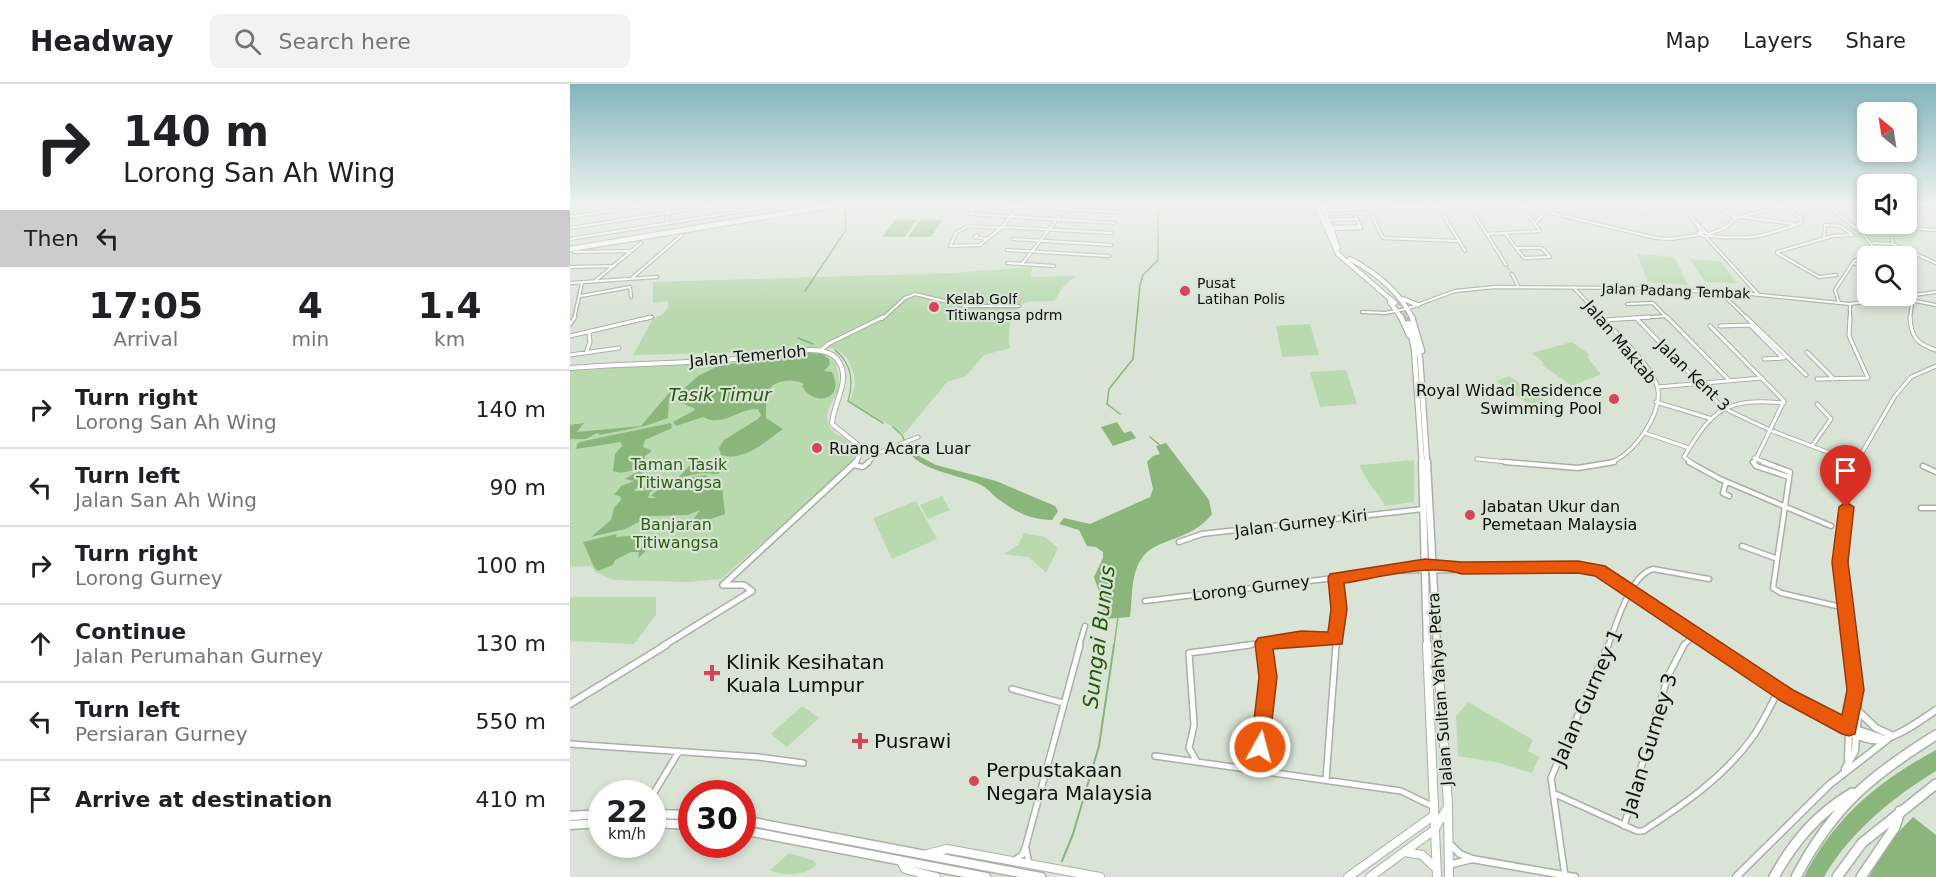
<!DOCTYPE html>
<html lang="en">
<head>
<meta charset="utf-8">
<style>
	body { margin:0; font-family:"DejaVu Sans",sans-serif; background:#f2f2f2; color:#202124; height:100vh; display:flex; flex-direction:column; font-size:22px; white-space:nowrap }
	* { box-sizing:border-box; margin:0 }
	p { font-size:20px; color:#757577 }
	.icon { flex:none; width:33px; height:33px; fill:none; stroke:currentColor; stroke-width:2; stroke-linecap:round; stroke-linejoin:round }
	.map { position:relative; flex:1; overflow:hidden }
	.details { display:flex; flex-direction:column; background:#fff; width:570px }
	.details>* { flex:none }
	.hud { background:#fff; color:#202124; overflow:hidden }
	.needle { width:39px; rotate:330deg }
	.controls { position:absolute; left:1287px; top:18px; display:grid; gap:12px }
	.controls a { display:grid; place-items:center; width:60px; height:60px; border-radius:9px; background:#fff; box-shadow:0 3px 9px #0003; font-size:30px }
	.speed { position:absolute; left:18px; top:696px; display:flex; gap:12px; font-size:30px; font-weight:700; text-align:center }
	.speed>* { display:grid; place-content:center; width:78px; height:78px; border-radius:50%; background:#fff; box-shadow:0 3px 9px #0003; line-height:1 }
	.speed small { font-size:15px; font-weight:400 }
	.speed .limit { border:9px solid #d22; background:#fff; color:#111 }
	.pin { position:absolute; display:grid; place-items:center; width:51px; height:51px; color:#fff; margin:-62px -26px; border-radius:50% 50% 50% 0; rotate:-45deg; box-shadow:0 0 6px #0007 }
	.pin .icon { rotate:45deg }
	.me { position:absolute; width:66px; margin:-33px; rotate:7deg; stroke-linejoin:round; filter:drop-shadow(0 0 4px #0008) }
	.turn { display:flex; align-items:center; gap:21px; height:126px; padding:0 24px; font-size:27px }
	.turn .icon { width:78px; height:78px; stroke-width:2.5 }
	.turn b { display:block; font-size:42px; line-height:51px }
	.then { display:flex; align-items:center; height:57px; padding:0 24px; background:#0003; gap:12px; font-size:22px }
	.eta { display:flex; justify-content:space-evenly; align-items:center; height:102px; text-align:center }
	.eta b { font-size:36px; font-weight:600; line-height:42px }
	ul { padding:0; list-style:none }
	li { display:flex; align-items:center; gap:18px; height:78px; padding:0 24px; border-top:2px solid #e0e0e0 }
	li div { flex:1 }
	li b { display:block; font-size:22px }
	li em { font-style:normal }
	header { display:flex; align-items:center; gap:36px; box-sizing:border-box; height:84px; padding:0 30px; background:#fff; border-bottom:2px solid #e0e0e0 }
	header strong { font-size:28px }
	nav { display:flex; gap:33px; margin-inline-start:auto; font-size:21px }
	.search { width:420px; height:54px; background:#f2f2f2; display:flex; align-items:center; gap:15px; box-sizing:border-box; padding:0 21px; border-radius:9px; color:#757577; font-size:22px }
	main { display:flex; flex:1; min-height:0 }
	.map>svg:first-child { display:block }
	.green { fill:#b9d9af }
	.forest { fill:#8ab57b }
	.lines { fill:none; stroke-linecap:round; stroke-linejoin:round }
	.stream-far1 { stroke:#8ab57b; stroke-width:1.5 }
	.stream { stroke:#8ab57b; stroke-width:2 }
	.minor-tunnel { stroke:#bbc4b8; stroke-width:2; stroke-dasharray:2 1.5; stroke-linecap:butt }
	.secondary-tunnel-far1 { stroke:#bbc4b8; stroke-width:4; stroke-dasharray:4 1.5; stroke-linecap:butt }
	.secondary-tunnel { stroke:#bbc4b8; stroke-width:4.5; stroke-dasharray:4.5 2; stroke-linecap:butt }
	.minor-far3-casing { stroke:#a7b1a3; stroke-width:4.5 }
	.minor-far2-casing { stroke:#a7b1a3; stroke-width:5 }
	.minor-far1-casing { stroke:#a7b1a3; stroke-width:7 }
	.minor-casing { stroke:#a7b1a3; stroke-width:8 }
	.tertiary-far2-casing { stroke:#a7b1a3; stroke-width:6 }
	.tertiary-far1-casing { stroke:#a7b1a3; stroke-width:8 }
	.tertiary-casing { stroke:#a7b1a3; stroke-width:9 }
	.secondary-far3-casing { stroke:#a7b1a3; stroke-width:6 }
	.secondary-far2-casing { stroke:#a7b1a3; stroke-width:7 }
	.secondary-far1-casing { stroke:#a7b1a3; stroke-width:9 }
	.secondary-casing { stroke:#a7b1a3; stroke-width:10 }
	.primary-casing { stroke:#a7b1a3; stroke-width:11 }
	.motorway-far1-casing { stroke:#a7b1a3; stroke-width:7 }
	.motorway-casing { stroke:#a7b1a3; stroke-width:12 }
	.minor-far3 { stroke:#fff; stroke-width:2 }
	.minor-far2 { stroke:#fff; stroke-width:3 }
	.minor-far1 { stroke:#fff; stroke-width:4 }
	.minor { stroke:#fff; stroke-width:5 }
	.tertiary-far2 { stroke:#fff; stroke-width:4 }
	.tertiary-far1 { stroke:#fff; stroke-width:5 }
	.tertiary { stroke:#fff; stroke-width:6 }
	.secondary-far3 { stroke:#fff; stroke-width:4 }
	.secondary-far2 { stroke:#fff; stroke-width:4.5 }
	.secondary-far1 { stroke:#fff; stroke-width:6 }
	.secondary { stroke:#fff; stroke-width:8 }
	.primary { stroke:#fff; stroke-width:8 }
	.motorway-far1 { stroke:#fff; stroke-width:4.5 }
	.motorway { stroke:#fff; stroke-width:9 }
	.route { fill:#ea580c; stroke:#983908; stroke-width:1.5 }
	.poi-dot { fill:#d5455c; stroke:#d9e4d6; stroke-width:2 }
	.labels { text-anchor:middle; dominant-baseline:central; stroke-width:4.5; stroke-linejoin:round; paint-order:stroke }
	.far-poi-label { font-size:14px; fill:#0e120d; stroke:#d9e4d6; text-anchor:start }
	.far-street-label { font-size:14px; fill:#0e120d; stroke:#d9e4d6 }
	.street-label { font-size:16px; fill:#0e120d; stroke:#d9e4d6 }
	.poi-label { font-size:16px; fill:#0e120d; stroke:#d9e4d6; text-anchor:start }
	.park-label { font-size:16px; fill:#2c6213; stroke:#d9e4d6 }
	.water-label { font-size:18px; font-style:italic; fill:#245a08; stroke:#d9e4d6 }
	.near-poi-label { font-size:20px; fill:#0e120d; stroke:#d9e4d6; text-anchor:start }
	.near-street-label { font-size:20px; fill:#0e120d; stroke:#d9e4d6 }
	.near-water-label { font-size:21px; font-style:italic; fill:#245a08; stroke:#d9e4d6 }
</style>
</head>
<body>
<header>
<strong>Headway</strong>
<div class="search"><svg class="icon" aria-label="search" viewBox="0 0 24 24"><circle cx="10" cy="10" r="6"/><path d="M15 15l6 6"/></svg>Search here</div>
<nav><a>Map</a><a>Layers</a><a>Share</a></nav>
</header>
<main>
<section class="details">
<div class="hud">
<div class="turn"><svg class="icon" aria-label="right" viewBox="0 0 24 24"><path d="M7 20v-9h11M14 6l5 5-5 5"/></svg><div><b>140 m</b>Lorong San Ah Wing</div></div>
<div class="then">Then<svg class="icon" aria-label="left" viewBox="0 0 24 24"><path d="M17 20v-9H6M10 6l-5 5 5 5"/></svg></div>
</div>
<div class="eta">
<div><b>17:05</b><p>Arrival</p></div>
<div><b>4</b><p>min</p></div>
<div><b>1.4</b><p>km</p></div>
</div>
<ul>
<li><svg class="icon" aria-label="right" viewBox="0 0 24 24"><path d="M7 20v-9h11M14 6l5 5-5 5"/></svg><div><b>Turn right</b><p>Lorong San Ah Wing</p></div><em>140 m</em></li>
<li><svg class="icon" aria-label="left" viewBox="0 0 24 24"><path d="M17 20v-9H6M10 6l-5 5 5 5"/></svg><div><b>Turn left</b><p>Jalan San Ah Wing</p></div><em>90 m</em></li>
<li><svg class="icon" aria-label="right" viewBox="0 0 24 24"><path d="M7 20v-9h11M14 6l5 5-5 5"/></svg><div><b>Turn right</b><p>Lorong Gurney</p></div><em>100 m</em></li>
<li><svg class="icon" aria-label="ahead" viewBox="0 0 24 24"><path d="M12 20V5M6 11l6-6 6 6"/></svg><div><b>Continue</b><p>Jalan Perumahan Gurney</p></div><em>130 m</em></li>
<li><svg class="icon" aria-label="left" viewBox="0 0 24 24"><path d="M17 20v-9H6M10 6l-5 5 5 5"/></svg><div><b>Turn left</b><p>Persiaran Gurney</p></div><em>550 m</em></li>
<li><svg class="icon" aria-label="arrive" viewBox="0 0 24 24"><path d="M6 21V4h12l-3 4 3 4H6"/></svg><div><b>Arrive at destination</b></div><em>410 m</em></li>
</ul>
</section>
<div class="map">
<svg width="1366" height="793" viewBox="0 0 1366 793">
	<rect width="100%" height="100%" fill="#d9e4d6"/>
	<path class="green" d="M1067 170 1104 173 1118 201 1078 198Z
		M1120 175 1150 177 1167 199 1135 198Z
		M462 183 461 193 505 192 491 205 485 217C476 218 463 216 455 219 439 225 437 251 440 264L414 271 396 292 377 298 334 350 280 317 285 301 284 291 278 275 266 265 245 263 198 268 63 271 83 235 93 230 99 222 97 217 83 219V198L381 189Z
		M740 240 749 271 712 273 706 242Z
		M1002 258 1019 270 1018 274 1031 290 1002 302 972 281 974 279 962 269Z
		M241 268 253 269 266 279C267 286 270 295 269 303 267 313 257 322 257 334 257 353 283 352 286 369L276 385 256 403 151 495 119 498 44 496 25 488 21 482 0 483V286L185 277Z
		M776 286 787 320 750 323 740 288Z
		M939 292 978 319 976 320 983 325 972 330 926 297Z
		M844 376V418L815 422C807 406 795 398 790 381Z
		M372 412 380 426 358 435 350 421Z
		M346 417 367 455 322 475 303 434Z
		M454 449 475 453 488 464 476 489 459 473 434 470 448 461Z
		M0 513H86V531L64 560 0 557Z
		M898 618 963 656 958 667 969 673 962 689 926 678 888 672 886 632Z
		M232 622 249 634 217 663 201 650Z
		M219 769 242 776 247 780C238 792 212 793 200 786Z"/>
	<path class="forest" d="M325 136H347L334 153H312Z
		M350 136H372L361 153H338Z
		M237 269 252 270 259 275 260 280 254 287 262 288C276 317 243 323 232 302L234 300C224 293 199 296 197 311 196 318 196 326 196 334L213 345C196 357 174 378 151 371L149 364 154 356 188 335 191 331 188 325C168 324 154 344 133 333L106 342 103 338 125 326 124 324 106 317 110 314 109 309 128 292 148 282Z
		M104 307 99 315 98 334 75 342 30 351 27 349 16 355H0V341L14 339 7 348 71 342 99 309Z
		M547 338 554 349 561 347 566 354 543 362 531 343Z
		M101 339 102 344 75 356 73 363 82 367 75 372 74 380C66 386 52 391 43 387L45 370 52 362 51 358 6 365 8 359 14 357Z
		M338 358 345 370 366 381 426 397 485 422 488 427 482 436C462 436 447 429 431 417 423 412 417 403 409 400 384 389 345 387 333 359Z
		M596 359 639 416 642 430C622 457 585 454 572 474 560 491 563 513 560 533L534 535 533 519 524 493 533 474V468L526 463 517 462 509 446 489 440 494 434 520 440 580 413 583 405 577 378 583 372 590 370 586 362Z
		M130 376 138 377 153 385 148 390 131 389 108 394 121 380Z
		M77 384 70 392H83L73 396 64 407H76L70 404 76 401 89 400 80 408 78 414H87L81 412C97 395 118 394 138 391L134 396 141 397 147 393 152 403 155 430 118 443 130 426 118 431 80 432 55 445 21 453 41 436 44 424 51 416 50 412 44 411 51 402 64 397 55 395 68 387Z
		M47 450 46 453 60 452 76 467 68 474 69 468H61L45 476 43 481 28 487 24 483 13 458Z
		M1366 666V687C1323 713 1279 749 1254 793H1234C1265 733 1307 698 1366 666Z
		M1343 733 1366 751V793H1299L1318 759Z"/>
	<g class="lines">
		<path class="stream-far1" d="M235 207 276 146 275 122
			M228 254 243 260
			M265 266C282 280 284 297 278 317L313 339
			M550 330 537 320 539 305 563 275 570 201 573 191 588 176V120
			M323 343 332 351 335 358
			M580 353 590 361
			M544 562 548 533"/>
		<path class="stream" d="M492 777 503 750 529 662 544 561"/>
		<path class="minor-tunnel" d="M936 181 942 190"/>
		<path class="secondary-tunnel-far1" d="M829 218 839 235
			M830 225 836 235"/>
		<path class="secondary-tunnel" d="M835 233 838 239
			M838 233 842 239"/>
		<g class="minor-far3-casing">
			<path id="minor-far3" d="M30 120 35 122 34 127
				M409 120 411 121 405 123 400 130 544 139
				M898 120 936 181
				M1068 120 1081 132
				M1109 120 1136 149
				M1133 120 1153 126 1166 134
				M1142 120 1163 124 1174 120
				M1257 120 1296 153 1305 166 1284 177 1265 206 1269 219
				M1348 120 1366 125
				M411 121 550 128
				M952 122 1086 154 1100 155 1128 151
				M806 125 802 132 813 154 889 157
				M754 126 868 122 895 167
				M755 130 784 129 791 144
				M0 133 85 120
				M1172 133 1224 140
				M1123 135 1131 148
				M757 136 787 135
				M96 139 101 120
				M965 139 984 120
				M398 142 386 149 380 162 410 161 432 143 452 120
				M398 142 430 144
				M432 143 542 149
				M760 143 790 142
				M1283 143 1289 141 1366 146
				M0 144 154 120
				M761 145 791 144
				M1321 147 1323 160
				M1134 148 1140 151 1136 153 1128 149Z
				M935 149 946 164
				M917 150 970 147 950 120
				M1139 150 1155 144 1166 134 1216 121 1234 120
				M407 151 405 153 417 155
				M1140 152C1182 156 1192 153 1231 139V134L1212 122
				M1136 153 1187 209
				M1254 154 1255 141 1270 142 1283 151
				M0 155 216 120
				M443 155 541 161
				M1303 159 1323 160 1366 179
				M946 164H972L980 173 954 174Z
				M437 166 539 172
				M4 168 61 167
				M1207 168 1263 152 1283 151
				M1207 169 1249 193 1266 191
				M437 179 484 182
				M1283 179 1291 181
				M452 180 499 120
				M0 183 44 182
				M942 190 948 202
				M62 194 112 151
				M25 197 71 159
				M0 199 87 193
				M1003 203 1033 235
				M1150 208 1178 235
				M11 212 60 203 61 213
				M1340 216 1366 221
				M1057 220 1083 219 1098 235
				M792 228 816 229
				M815 229 836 225 885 207 925 203 1058 204 1171 209 1280 220 1366 208
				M4 235 12 199
				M75 235 82 233
				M312 235 335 214 345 210 395 222H449
				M1056 235 1096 232
				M1280 235V220
				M1340 235 1343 211"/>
		</g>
		<g class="minor-far2-casing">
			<path id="minor-far2" d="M1031 233C1046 249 1085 284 1088 306 1090 320 1082 338 1074 349 1065 362 1055 373 1040 379
				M1097 233 1160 297
				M1176 233 1236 291
				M1340 233C1341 253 1347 260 1366 266
				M1066 234 1153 324 1200 346 1286 379
				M1035 236 1079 233
				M0 240 5 233
				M1180 241 1213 274
				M1140 242 1214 317 1184 379
				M1150 242 1181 241
				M0 252 81 233
				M250 267 258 260 313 233
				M1237 268 1264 295
				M16 269 20 258 19 248
				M0 271 49 264
				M1194 275 1214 274
				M1247 295 1298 294 1279 252 1280 233
				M1088 303 1192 294
				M1086 318 1139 334
				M1075 349 1119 364
				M1242 362 1261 335 1247 320
				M1184 374 1197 379
				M907 375 947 379
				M297 379 308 369 348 353
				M1122 379 1114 373C1143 324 1156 314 1214 319
				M1286 379 1325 312 1341 293 1366 282"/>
		</g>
		<g class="minor-far1-casing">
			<path id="minor-far1" d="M935 378 1008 384 1044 378
				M1119 378 1150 395 1261 442
				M1183 378 1186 382 1219 393
				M1193 378 1220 388 1203 504 1211 509 1275 524
				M1282 378 1286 379
				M284 381 293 383 299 378
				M1353 382 1366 388
				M1156 398 1153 409 1159 412
				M1351 424H1366
				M609 458 632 450 853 425
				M1172 462 1205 474
				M824 487 855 481
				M766 494 769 525 766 562
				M575 517 822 487 855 486
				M694 559V562
				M509 562 515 542
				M669 562 721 555H766
				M1038 562C1046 541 1060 491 1083 485L1139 495
				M1113 562 1125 550
				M1281 562 1270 478 1278 407 1287 378"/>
		</g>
		<g class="minor-casing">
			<path id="minor" d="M442 605 493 619
				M1286 610 1289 628 1287 647
				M1279 643 1286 606 1280 561
				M0 660 188 673 233 679
				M585 672 831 707 862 722
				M626 676 619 664 624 641 619 569 680 561
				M687 686 698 593 694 561
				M756 696 766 561
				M985 710 1067 747H1073C1113 721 1154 693 1182 654 1193 639 1200 622 1209 606
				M82 712 108 669
				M1054 742 1098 592 1114 561
				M456 765 459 780
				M446 775 452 771 456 761 510 561
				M995 792 981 694 1038 561"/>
		</g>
		<g class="tertiary-far2-casing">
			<path id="tertiary-far2" d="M0 284C62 279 125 280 187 273 207 271 252 257 267 275 283 295 263 318 262 340L288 361 289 372 285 379"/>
		</g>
		<g class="tertiary-far1-casing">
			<path id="tertiary-far1" d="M855 481H885L892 484
				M861 486 1008 483 1029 486 1141 562
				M153 501 286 378
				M93 562 182 507 174 501H153"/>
		</g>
		<g class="tertiary-casing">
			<path id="tertiary" d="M1139 561C1168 580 1280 662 1310 656 1330 652 1349 637 1366 626
				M1219 612 1265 638 1312 654
				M0 620 96 561
				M1289 628 1306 644 1323 652
				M1278 676 1279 646
				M1275 685 1285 667 1286 651
				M880 760 890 770 902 775 1005 793
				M879 781 902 775
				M1166 793 1259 701 1318 655"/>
		</g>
		<g class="secondary-far3-casing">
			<path id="secondary-far3" d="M746 120 768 170 825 219
				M752 120 768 164
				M780 175C807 189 829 207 843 235
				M833 215 848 221
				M820 218 832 235"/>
		</g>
		<g class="secondary-far2-casing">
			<path id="secondary-far2" d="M831 233 839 251
				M842 233 852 267
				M838 239 844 264 852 379
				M842 239 850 274 857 379"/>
		</g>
		<g class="secondary-far1-casing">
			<path id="secondary-far1" d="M852 378 857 562
				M857 378 867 562"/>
		</g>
		<g class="secondary-casing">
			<path id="secondary" d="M857 561 867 793
				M867 561 878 721 879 793
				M835 768 852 771 866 784
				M357 770 377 765 530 793
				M331 777 335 785 366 793
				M778 793 863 732
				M800 793 864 746 876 726"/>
		</g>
		<g class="primary-casing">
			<path id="primary" d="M82 730 122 731
				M0 732 32 730
				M172 736 471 793
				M82 739 122 741
				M0 741 32 739
				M172 746 416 793"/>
		</g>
		<g class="motorway-far1-casing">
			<path id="motorway-far1" d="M0 165 272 120"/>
		</g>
		<g class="motorway-casing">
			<path id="motorway" d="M1204 793C1224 757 1247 730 1282 709
				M1226 793C1263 723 1300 692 1366 651
				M1267 793 1292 759 1366 700
				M1291 793 1325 743 1330 727"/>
		</g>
		<use href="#minor-far3" class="minor-far3"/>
		<use href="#minor-far2" class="minor-far2"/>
		<use href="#minor-far1" class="minor-far1"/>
		<use href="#minor" class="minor"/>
		<use href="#tertiary-far2" class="tertiary-far2"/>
		<use href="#tertiary-far1" class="tertiary-far1"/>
		<use href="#tertiary" class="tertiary"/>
		<use href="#secondary-far3" class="secondary-far3"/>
		<use href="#secondary-far2" class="secondary-far2"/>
		<use href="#secondary-far1" class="secondary-far1"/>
		<use href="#secondary" class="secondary"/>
		<use href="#primary" class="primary"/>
		<use href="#motorway-far1" class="motorway-far1"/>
		<use href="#motorway" class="motorway"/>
	</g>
	<linearGradient id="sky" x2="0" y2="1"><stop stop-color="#82b4bc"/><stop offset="0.52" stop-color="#eef3ed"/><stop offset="1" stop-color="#eef3ed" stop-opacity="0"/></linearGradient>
	<rect width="1366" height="231" fill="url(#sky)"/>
	<path class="route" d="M1276 418 1284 423 1278 478 1294 606 1285 650 1279 652 1272 650 1211 617 1025 492 1008 489 892 490C859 479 808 494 774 499L777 525 772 560 703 565 707 593 699 663 697 669 690 672 683 669 681 663 689 593 685 559 688 554 731 547 758 548 761 525 758 494 760 490 855 475 892 478 1008 477 1035 482 1223 606 1272 631 1277 606 1262 478 1269 423Z"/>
	<g class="poi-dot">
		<circle cx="615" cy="207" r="6"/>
		<circle cx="364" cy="223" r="6"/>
		<circle cx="1044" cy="315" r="6"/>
		<circle cx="247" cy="364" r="6"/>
		<circle cx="900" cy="431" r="6"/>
		<path d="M139 580h6v6h6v6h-6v6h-6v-6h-6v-6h6z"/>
		<path d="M287 648h6v6h6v6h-6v6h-6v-6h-6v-6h6z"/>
		<circle cx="404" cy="697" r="6"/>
	</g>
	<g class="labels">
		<g class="far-poi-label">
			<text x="627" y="199">Pusat<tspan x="627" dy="16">Latihan Polis</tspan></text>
			<text x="376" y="215">Kelab Golf<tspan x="376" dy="16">Titiwangsa pdrm</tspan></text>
		</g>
		<g class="far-street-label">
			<text transform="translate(1106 207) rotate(2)">Jalan Padang Tembak</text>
		</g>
		<g class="street-label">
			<text transform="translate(1050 258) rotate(50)">Jalan Maktab</text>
			<text transform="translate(178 272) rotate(-5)">Jalan Temerloh</text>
			<text transform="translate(1123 291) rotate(44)">Jalan Kent 3</text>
			<text transform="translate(731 439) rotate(-7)">Jalan Gurney Kiri</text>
			<text transform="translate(681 504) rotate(-7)">Lorong Gurney</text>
			<text transform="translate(870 605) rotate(-94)">Jalan Sultan Yahya Petra</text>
		</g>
		<g class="poi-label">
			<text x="1032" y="306" text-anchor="end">Royal Widad Residence<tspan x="1032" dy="18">Swimming Pool</tspan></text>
			<text x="259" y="364">Ruang Acara Luar</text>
			<text x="912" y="422">Jabatan Ukur dan<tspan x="912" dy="18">Pemetaan Malaysia</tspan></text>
		</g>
		<g class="park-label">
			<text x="109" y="380">Taman Tasik<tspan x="109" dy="18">Titiwangsa</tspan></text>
			<text x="106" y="440">Banjaran<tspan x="106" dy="18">Titiwangsa</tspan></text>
		</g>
		<g class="water-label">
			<text x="150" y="310">Tasik Timur</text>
		</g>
		<g class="near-poi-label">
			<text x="156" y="578">Klinik Kesihatan<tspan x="156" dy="23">Kuala Lumpur</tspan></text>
			<text x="304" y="657">Pusrawi</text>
			<text x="416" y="686">Perpustakaan<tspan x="416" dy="23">Negara Malaysia</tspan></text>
		</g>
		<g class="near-street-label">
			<text transform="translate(1017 613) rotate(-66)">Jalan Gurney 1</text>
			<text transform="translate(1079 660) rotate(-73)">Jalan Gurney 3</text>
		</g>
		<g class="near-water-label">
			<text transform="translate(529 553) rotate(-83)">Sungai Bunus</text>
		</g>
	</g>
</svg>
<div class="controls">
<a><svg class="needle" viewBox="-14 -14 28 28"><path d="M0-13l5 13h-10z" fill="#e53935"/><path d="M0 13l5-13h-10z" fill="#757577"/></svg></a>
<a><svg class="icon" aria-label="sound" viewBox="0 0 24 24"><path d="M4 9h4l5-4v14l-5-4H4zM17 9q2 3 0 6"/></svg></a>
<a><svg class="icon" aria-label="search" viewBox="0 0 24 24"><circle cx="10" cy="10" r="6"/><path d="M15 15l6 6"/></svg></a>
</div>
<div class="speed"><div>22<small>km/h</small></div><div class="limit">30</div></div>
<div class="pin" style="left:1276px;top:423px;background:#d93025"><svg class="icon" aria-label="arrive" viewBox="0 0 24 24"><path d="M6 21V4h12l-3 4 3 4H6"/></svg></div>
<svg class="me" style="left:690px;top:663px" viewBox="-20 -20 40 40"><circle r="17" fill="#ea580c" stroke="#fff" stroke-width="3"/><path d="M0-11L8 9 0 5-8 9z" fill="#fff"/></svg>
</div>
</main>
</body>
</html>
